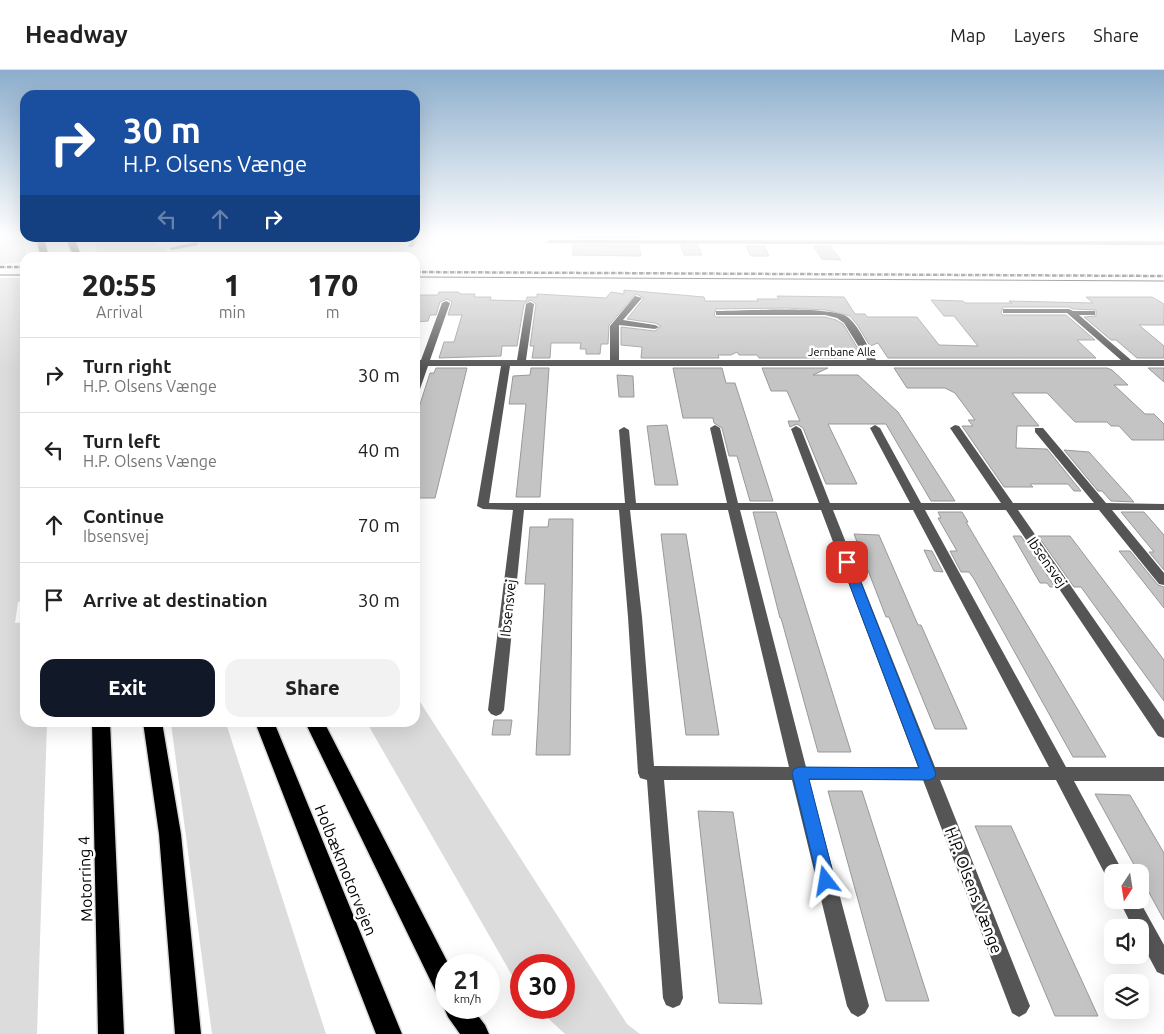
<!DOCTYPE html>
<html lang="en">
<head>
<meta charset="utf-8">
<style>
	body { margin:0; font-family:Ubuntu,sans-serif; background:#f2f2f2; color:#222; height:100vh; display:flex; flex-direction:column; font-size:19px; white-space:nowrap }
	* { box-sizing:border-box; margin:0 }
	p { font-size:16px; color:#767676 }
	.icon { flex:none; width:28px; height:28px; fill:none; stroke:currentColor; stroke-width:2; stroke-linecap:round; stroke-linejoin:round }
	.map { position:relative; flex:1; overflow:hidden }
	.details { position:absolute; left:20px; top:182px; width:400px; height:475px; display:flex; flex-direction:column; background:#fff; border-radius:15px; box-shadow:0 5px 20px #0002 }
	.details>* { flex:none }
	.hud { position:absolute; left:20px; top:20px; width:400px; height:152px; border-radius:15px; box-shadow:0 5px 20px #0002; background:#1a4fa0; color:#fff; overflow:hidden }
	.needle { width:32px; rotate:192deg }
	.buttons { position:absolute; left:1104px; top:794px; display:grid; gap:10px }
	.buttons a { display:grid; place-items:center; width:45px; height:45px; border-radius:10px; background:#fff; box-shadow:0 5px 20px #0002; font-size:25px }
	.speed { position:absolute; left:435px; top:884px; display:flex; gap:10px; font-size:25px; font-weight:700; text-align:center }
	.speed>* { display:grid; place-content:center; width:65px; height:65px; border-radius:50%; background:#fff; box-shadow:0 5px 20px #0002; line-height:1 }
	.speed small { font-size:12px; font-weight:400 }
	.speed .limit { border:8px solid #d22; background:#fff; color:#111 }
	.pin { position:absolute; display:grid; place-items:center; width:42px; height:42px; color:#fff; margin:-21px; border-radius:10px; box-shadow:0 2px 8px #0006 }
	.me { position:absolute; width:55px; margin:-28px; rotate:346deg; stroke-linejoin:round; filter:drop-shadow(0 0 4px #0008) }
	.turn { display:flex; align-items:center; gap:18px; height:105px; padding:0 20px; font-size:22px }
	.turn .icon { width:65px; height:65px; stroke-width:2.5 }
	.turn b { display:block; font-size:35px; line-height:42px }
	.lanes { display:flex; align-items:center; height:48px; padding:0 20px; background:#0003; justify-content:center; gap:25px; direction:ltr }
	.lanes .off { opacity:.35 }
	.eta { display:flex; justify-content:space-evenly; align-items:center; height:85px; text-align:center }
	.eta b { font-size:30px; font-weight:800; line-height:35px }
	.cta { display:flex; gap:10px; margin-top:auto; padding:10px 20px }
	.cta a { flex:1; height:58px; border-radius:15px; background:#111827; color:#fff; font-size:20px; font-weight:800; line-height:58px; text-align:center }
	.cta a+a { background:#f2f2f2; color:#222 }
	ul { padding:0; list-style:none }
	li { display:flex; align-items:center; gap:15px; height:75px; padding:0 20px; border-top:1px solid #e0e0e0 }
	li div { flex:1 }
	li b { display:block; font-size:19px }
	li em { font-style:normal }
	header { display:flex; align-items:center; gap:30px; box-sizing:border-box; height:70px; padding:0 25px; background:#fff; border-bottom:1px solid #e0e0e0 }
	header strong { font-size:24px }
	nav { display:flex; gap:28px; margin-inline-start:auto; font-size:18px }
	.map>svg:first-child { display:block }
	.green { fill:#dcdcdc }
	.building { fill:#c4c4c4; stroke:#999 }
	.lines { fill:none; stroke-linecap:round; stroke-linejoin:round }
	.highway-casing { stroke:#dbdbdb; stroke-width:3 }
	.minor { fill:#555; fill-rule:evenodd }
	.highway { fill:#000; fill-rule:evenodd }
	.tram { stroke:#000; stroke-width:1 }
	.rail { stroke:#000; stroke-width:2.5; stroke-dasharray:4.5 1 0.5 1; stroke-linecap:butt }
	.route { fill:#1a73e8; stroke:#114b97 }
	.labels { text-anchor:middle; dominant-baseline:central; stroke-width:5; stroke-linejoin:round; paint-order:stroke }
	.far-street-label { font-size:11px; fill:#000; stroke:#fff }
	.street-label { font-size:14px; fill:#000; stroke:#fff }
	.near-street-label { font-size:16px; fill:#000; stroke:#fff }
</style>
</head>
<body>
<header>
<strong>Headway</strong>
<nav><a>Map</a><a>Layers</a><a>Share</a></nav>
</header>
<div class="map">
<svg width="1164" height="964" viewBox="0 0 1164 964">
	<rect width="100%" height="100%" fill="#fff"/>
	<path class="green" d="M0 165H22L27 187 25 188V191L0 195Z
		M93 168H152L156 174 166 179 161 187H99Z
		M0 208H25V530L18 532 15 553 25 552V652L47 653 37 964H0Z
		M415 624 627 954 640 964H565L537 938H564V895H521V921L367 653 415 652Z
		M171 653H226L326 964H212Z"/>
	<path class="building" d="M574 165H636L637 168H574Z
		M573 175H639L641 186 573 185Z
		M681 175H698L702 185H684Z
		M746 176H764L769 186H751Z
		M813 176H830L841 190 822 189Z
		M624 220 704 227 705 231H758L757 229H779L777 226 844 227 855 244H865L867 247H917L939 275 978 276 954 246H944L931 230 963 231 965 233H1012L1009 231 1093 233 1086 227H1152L1164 234V255H1139L1164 276V288H1137L1116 270H1111L1084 247 1096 246V240L1073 239 1069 237H1003L1001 243 1003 245H1066L1095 270H1077L1096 288H888L878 273 870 276 858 256 850 246 826 240 787 238 716 239 714 245 716 247H825L836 250 843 254 860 282 847 288H759L757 285H739L737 282 731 285H718L719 288H641L642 277 621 275V257L655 261 661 256 655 253 627 249 644 228 636 224 609 255 608 274H601L600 284H586V279H580L581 273H551L550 288H532L534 276H530L536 234 531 230 524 234 517 276H502L501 286 439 288 444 272H454L462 245H448L452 232 447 229 440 232 436 245H430L428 251 415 252V225H438L439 222H458L461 224H475L474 227H491L490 230 526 231 527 227H537V224L606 228 611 222 624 224Z
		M436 298H467L435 428H415V350L430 303H434Z
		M531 298H549L540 427H516L526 334H509L513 306 530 305Z
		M673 298H722L726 313H735L773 431H750L737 386H729L722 358 714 353 713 348H683Z
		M762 298H828L813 305H858L898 342 955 431H931L886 354H828L857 414H826L803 358 797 354 790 357 788 351H800L787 321H771Z
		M894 298H1107L1112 300 1128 315H1114L1145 344H1154L1164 354V370H1132L1119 356H1111L1107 352H1075L1047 323H1012L1039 356H1017L1016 378 1047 379 1081 421H1074L1068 414H1030L1033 417H1004L962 356H973L968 350H975L955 323 945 318H907Z
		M1148 298H1164V312Z
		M617 305 633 306 634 327H619Z
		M667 355 678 415H655L647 356Z
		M1064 380 1089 382 1134 432 1111 431 1102 421H1098Z
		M753 442H776L851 682H818L781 548H780Z
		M938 442H962L968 452H966L1106 687H1073L974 509 969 502H961L950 481H957L938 448H941Z
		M1121 442H1144L1164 465V500L1149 482H1154Z
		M549 449H573L570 685H536L545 514H525L530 457H548Z
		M661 464H686L719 665H686Z
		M854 464 879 465 918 555H921L967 659H935L889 547H886Z
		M1013 466H1021L1055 517H1050L1047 513H1040Z
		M1038 466H1070L1164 590V631L1081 517H1074Z
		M924 480 932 481 943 502 934 501Z
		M1119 481H1130L1158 515 1164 517V538Z
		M494 650H512L510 665H492Z
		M828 721H862L929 931H886Z
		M1095 724 1130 725 1164 783V850L1140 806V802H1138Z
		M698 741 733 742 762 934 719 933Z
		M975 756H1011L1098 946H1055Z"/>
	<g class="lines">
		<g class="highway-casing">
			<path id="highway" d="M36 168H44L49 188H41Z
				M66 168H74L82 188H74Z
				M92 652H110L124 964H98Z
				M143 652H162L181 764 201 964H175L159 764Z
				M255 652H274L402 964H376Z
				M305 652H324L449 895H446V927L437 924Z
				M446 933V938H472L485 955 489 964H460L448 947 444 938Z"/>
		</g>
		<path class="minor" d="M415 165H420L413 177H409L408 176Z
			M550 170 1164 171V175L548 173 547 172Z
			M196 172 198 173V175L172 180 169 178Z
			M635 226 642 228 623 250 655 255 659 257 655 259 619 255V290H867L844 253 837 248 825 245H716V241H719C743 241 833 235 849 248 860 258 868 278 876 290H1121L1067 243H1003V239H1069L1073 241H1095V245H1079L1131 290H1164V296H510L489 433H625L619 360 624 357 629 360 636 433H727L710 358 715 355 720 358 738 433H819L791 359 796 356 801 359 830 433H910L870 358 875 355 880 358 921 433H1001L950 358 955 355 959 356 1013 433H1094L1035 362V358H1043L1106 433 1164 434V440H1112L1164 503V515L1159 514 1099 440H1018L1164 650V668L1158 666 1006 440H925L1066 697H1164V711H1074L1123 802H1112V810L1107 808 1056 710H940L1030 936 1026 943 1019 947 1012 943 923 710H809L869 936 865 943 858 947 851 943 847 936 792 710H664L683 928 680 935 673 938 666 935 663 928 647 710 640 708 638 703 628 547 619 440H524L504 640 501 644 496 646 491 644 488 640 513 440 483 439 477 436 501 296H428L420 319 415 322V306L419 296H415V290H421L442 233 446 231 450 233 430 290H517L526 234 530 232 534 234 526 290H610V256ZM630 440H728L789 697 654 696 642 547ZM740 440H821L918 697H806ZM833 440H913L1049 697H935Z
			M1119 830H1139L1164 875V905L1157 902 1140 870V858H1133Z"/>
		<use href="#highway" class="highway"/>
		<path class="tram" d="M0 205H25
			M415 207 1164 211"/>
		<path class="rail" d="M0 197H25
			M415 202 1164 206"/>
	</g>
	<linearGradient id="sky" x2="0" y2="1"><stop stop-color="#8cadcc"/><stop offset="0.55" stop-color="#fff"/><stop offset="1" stop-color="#fff" stop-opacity="0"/></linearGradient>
	<rect width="1164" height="300" fill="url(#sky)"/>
	<path class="route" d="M847 488 853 492 936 704 934 708 929 710 809 709 835 811 833 816 826 819 820 816 818 811 792 703 794 699 799 697 919 698 841 492Z"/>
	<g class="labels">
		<g class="far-street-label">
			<text x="842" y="282">Jernbane Alle</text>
		</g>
		<g class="street-label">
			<text transform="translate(1047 492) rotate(55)">Ibsensvej</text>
			<text transform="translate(508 538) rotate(-84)">Ibsensvej</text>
		</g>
		<g class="near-street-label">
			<text transform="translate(346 800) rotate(68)">Holbækmotorvejen</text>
			<text transform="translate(85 809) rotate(-92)">Motorring 4</text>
			<text transform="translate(974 820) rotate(69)">H.P. Olsens Vænge</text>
		</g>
	</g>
</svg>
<div class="buttons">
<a><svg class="needle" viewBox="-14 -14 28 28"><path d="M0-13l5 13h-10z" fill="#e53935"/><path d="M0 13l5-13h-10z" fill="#767676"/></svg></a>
<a><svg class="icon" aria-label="sound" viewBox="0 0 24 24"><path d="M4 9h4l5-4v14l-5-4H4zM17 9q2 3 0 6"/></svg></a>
<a><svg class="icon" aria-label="layers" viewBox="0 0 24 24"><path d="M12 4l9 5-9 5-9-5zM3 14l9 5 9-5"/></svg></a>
</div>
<div class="speed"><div>21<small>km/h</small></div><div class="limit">30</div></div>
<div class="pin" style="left:847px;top:492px;background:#d93025"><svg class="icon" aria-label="arrive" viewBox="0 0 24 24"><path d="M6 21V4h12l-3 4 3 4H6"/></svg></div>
<svg class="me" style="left:826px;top:811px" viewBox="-20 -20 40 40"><path d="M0-17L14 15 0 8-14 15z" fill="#1a73e8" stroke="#fff" stroke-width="4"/></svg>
<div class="hud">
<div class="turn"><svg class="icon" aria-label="right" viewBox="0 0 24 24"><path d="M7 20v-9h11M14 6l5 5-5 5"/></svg><div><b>30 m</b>H.P. Olsens Vænge</div></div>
<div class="lanes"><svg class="icon off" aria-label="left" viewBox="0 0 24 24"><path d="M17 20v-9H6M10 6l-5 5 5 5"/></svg><svg class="icon off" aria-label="ahead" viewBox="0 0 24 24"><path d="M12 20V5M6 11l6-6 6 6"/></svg><svg class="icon" aria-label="right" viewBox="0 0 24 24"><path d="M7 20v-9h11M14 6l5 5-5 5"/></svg></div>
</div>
<section class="details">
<div class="eta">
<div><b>20:55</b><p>Arrival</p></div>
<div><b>1</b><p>min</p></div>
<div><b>170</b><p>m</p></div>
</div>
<ul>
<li><svg class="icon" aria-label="right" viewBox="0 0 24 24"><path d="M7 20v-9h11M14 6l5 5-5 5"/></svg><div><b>Turn right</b><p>H.P. Olsens Vænge</p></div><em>30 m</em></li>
<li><svg class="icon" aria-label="left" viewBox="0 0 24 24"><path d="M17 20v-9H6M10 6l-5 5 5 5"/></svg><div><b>Turn left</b><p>H.P. Olsens Vænge</p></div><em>40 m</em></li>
<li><svg class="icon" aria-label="ahead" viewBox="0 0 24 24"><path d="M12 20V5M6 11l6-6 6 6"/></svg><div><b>Continue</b><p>Ibsensvej</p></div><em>70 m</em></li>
<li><svg class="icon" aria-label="arrive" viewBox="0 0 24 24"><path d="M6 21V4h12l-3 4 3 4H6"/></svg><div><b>Arrive at destination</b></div><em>30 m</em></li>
</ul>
<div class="cta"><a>Exit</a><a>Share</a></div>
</section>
</div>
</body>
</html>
